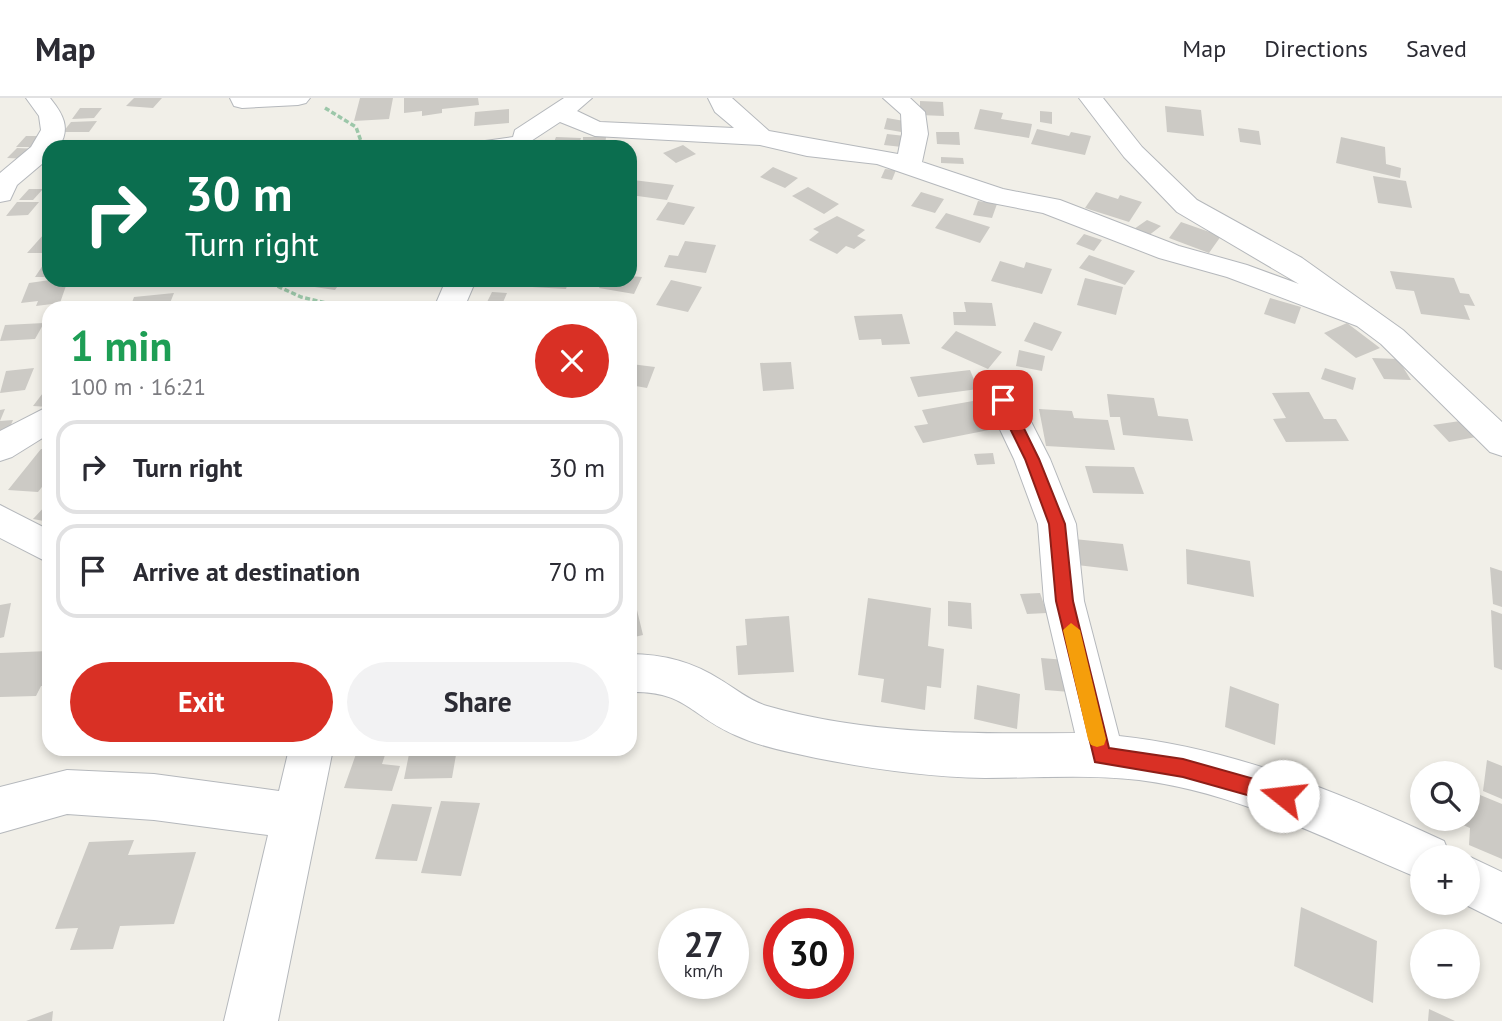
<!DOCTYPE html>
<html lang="en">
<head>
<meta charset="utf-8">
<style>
	body { margin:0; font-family:"PT Sans",sans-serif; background:#f2f2f3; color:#2b2b33; height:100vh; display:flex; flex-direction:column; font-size:26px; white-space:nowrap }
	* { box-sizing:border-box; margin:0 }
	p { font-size:23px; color:#7c7c81 }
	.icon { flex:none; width:38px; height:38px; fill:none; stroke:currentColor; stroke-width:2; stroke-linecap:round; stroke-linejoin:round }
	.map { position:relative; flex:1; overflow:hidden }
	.panel { position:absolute; left:42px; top:203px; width:595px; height:455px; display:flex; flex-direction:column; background:#fff; border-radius:21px; box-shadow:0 4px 10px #0003 }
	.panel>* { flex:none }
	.hud { position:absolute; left:42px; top:42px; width:595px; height:147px; border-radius:21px; box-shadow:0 4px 10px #0003; background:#0b6e4f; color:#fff; overflow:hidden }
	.tools { position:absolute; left:1410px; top:663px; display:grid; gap:14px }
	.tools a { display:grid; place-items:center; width:70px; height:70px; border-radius:50%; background:#fff; box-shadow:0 4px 10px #0003; font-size:35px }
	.speed { position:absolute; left:658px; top:810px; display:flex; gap:14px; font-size:35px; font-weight:700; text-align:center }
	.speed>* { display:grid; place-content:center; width:91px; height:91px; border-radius:50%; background:#fff; box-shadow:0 4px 10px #0003; line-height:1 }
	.speed small { font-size:18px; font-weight:400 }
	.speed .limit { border:10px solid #d22; background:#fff; color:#111 }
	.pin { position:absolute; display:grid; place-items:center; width:60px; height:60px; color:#fff; margin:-30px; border-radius:14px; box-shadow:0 4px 10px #0006 }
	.me { position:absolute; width:77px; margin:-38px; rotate:286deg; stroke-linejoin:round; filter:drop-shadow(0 0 5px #0008) }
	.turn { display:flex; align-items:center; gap:24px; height:147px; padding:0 28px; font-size:32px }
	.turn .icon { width:91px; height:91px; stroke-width:2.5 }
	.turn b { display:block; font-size:49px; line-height:60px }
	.round { display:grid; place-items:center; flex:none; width:74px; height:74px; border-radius:37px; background:#f2f2f3 }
	.summary { display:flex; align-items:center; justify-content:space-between; height:119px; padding:0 28px }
	h1 { font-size:42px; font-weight:700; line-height:52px; color:#1e9e55 }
	.action { display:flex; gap:14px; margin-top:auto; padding:14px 28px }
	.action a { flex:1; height:80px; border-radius:42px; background:#d93025; color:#fff; font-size:28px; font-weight:700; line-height:80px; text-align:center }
	.action a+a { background:#f2f2f3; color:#2b2b33 }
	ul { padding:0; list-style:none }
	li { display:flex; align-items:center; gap:21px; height:94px; margin:0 14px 10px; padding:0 14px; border:4px solid #e1e1e2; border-radius:21px }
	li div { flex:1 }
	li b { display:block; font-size:26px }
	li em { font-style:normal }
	header { display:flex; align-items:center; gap:42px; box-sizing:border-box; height:98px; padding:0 35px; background:#fff; border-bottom:2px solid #e1e1e2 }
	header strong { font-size:33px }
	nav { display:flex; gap:38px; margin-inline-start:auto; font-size:24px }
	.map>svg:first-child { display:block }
	.building { fill:#cccac5 }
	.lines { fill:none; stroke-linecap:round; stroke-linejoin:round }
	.street-casing { stroke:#b5b8bc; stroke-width:2 }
	.path { stroke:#9cc7a9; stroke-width:3.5; stroke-dasharray:5 2.5; stroke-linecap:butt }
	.street { fill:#fff; fill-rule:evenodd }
	.route { fill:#d93025; stroke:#8d1f18; stroke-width:2 }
	.slow { fill:#f59e0b }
</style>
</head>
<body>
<header>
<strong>Map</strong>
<nav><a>Map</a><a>Directions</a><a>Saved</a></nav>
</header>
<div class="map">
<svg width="1502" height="923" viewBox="0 0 1502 923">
	<rect width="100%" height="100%" fill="#f1efe8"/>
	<path class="building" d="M134 0H162L153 10 126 8Z
		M360 0H393L389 21 354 23Z
		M404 0H478L479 7 442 11V15L422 18V13L404 15Z
		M920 3 943 4 944 18 920 17Z
		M1165 8 1201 12 1204 38 1167 34Z
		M80 10H102L94 20 72 21Z
		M509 11V25L474 28 475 14Z
		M980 11 1003 15 1001 21 1032 26 1029 40 974 31Z
		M1040 13 1052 14V26L1040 24Z
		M887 20 910 24 907 35 884 31Z
		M97 23 89 34H63L71 24Z
		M1238 30 1259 33 1261 47 1240 44Z
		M1037 31 1069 38 1071 34 1091 38 1085 57 1031 46Z
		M936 34H959L960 47 937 46Z
		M887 36 905 38 902 49 884 47Z
		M26 38H44L34 49H16Z
		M556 39 581 40 578 49H552Z
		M583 39H606L605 49H583Z
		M1341 39 1385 49 1386 66 1401 70 1400 80 1336 65Z
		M683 47 696 56 676 65 663 55Z
		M17 50 40 51 30 61 7 60Z
		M941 59 963 60 964 66 941 65Z
		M773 69 798 80 785 90 760 79Z
		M885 71 896 72 892 82 881 80Z
		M1373 78 1406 83 1412 110 1378 105Z
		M633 82 674 87 667 102 630 97Z
		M808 89 839 106 824 116 792 98Z
		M29 91H43L33 102H19Z
		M921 94 944 101 935 115 911 108Z
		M1096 94 1118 101 1120 97 1142 104 1129 124 1085 110Z
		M978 103 997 106 992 120 973 117Z
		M17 104H39L28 117 6 118Z
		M668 104 695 109 684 127 656 122Z
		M946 115 990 129 980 145 935 130Z
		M837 118 865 132 857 138 866 142 854 151 846 148 837 156 809 142 819 134 813 131Z
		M1147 122 1161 128 1148 138 1134 131Z
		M1181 124 1221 138 1209 155 1169 140Z
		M44 136H49V155H27Z
		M1084 136 1102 142 1094 153 1076 146Z
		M685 143 716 147 706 175 664 169 669 157 678 158Z
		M1089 157 1135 173 1125 187 1079 170Z
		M49 158V179H35Z
		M1000 163 1024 170 1026 164 1052 171 1042 196 991 183Z
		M1390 173 1454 180 1460 195 1469 196 1475 208 1464 207 1470 222 1421 216 1414 193 1396 191Z
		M630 178 642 179 634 196 599 190 603 182H630Z
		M1085 180 1123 189 1116 217 1077 207Z
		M50 182H68L60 205 36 208 38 203 21 205 29 185Z
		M304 182H342L335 192 301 187Z
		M535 182H569L566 191 532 189Z
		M671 182 702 189 688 214 656 207Z
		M492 194 507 195 501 209 485 208Z
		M174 195 168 210H130L134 199Z
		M1270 200 1301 209 1295 226 1264 216Z
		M964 204 992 205 996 228 954 227 953 214H966Z
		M902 216 910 246 882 247 881 241 859 242 854 218Z
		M1034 224 1062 234 1052 253 1024 243Z
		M44 225 35 241 0 243 5 227Z
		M1347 225 1380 250 1356 260 1324 235Z
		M956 233 1002 254 988 271 941 250Z
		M1019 252 1045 258 1042 273 1016 268Z
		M1372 260 1398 261 1411 282 1384 281Z
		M791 264 794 291 763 293 760 265Z
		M631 266 655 269 647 290 630 287Z
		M34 270 25 292 0 295 6 273Z
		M1325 270 1356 280 1353 292 1321 281Z
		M970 272 978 291 918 299 910 279Z
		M1001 279 1012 281 1011 290 999 288Z
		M49 287V309L33 308Z
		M1309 294 1324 321H1336L1349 343 1286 344 1273 321 1286 320 1272 295Z
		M1107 296 1154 300 1158 318 1188 321 1193 343 1123 337 1120 319H1110Z
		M973 303 989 332 923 345 914 328 928 326 922 312Z
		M5 311 0 323 13 322 7 336 0 337V312Z
		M1039 311 1072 313 1074 320 1108 322 1115 352 1046 348Z
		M1460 323 1476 339 1449 344 1433 327Z
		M41 351H49V380L38 394 8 392Z
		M993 355 995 366 977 367 974 356Z
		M1085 368 1134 369 1144 396 1093 395Z
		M49 404V424L33 421Z
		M1074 441 1123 446 1128 473 1077 467Z
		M1186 451 1250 463 1254 499 1187 486Z
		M1490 469 1502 473V509L1493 506Z
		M630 483 643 537 630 540Z
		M1040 495 1047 515 1027 516 1020 496Z
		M868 500 931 510 928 548 944 551 941 590 927 588 925 612 881 604 884 581 858 577Z
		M948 503 971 505 972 531 948 528Z
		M11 505 4 539 0 540V507Z
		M1491 512 1502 516V572L1494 569Z
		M789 518 794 574 738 577 736 548 747 547 745 521Z
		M49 553V588H41L36 598 0 599V555Z
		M1041 560 1066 562 1070 594 1045 592Z
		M977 587 1020 596 1017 631 974 621Z
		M1230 588 1279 606 1275 647 1225 629Z
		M410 651H457L452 680 404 681Z
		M356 656 385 657 382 666 400 668 392 693 344 690Z
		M1487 662 1502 668V701L1483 693Z
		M1468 692 1502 706V761L1469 747 1470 730 1449 721H1468Z
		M441 703 480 705 461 778 421 775Z
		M392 706 432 709 417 763 375 761Z
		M134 742 128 757 196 754 174 826 120 828 113 851 70 852 78 830 55 831 89 744Z
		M1301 809 1377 843 1373 905 1294 868Z
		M1429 911 1455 923H1428Z
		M53 913 52 923H26Z"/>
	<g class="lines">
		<g class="street-casing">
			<path id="street" d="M26 0H50C63 16 71 30 59 49H49V60L17 87 10 102 0 104V75L31 49 41 32 39 18Z
				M230 0H310L306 5 298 7 242 10 234 8Z
				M564 0H592L577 13 600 24 734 30 715 14 708 0H732L769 33 898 56 902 36 901 16 883 0H910L925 14 928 36 922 64 1003 91 1060 102 1179 148 1247 167 1299 186 1177 114 1124 59 1079 0H1103L1142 49 1197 102 1302 160 1403 232 1502 324V358L1490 354 1381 246 1357 228 1227 179 1159 160 1043 115 987 104 877 66 807 58 760 47 595 38 560 24 531 43V49H474L478 44 513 39 515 32Z
				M446 182H476L464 210H434Z
				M1003 290 1015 294 1020 302 1050 361 1076 426 1084 503 1119 638C1233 650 1341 695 1444 743L1451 760H1423V782C1329 743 1241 695 1139 682 1087 676 1037 680 985 680 928 679 872 671 816 660 789 654 761 649 735 637 689 617 687 593 630 594V556C663 556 693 564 721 582 736 591 750 603 767 608 868 637 971 636 1075 635L1044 503 1038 426 1014 361 986 302 991 294Z
				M49 308V336L12 359 0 363V333Z
				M0 407 49 432V465L0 440Z
				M289 651H333L278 923H224L268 737 154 722 67 716 0 735V689L67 672 154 676 279 693Z
				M1468 758 1502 774V825L1462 805H1468V760H1464Z"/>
		</g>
		<path class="path" d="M325 10 356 29 363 49
			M264 182 301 199 347 210"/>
		<use href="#street" class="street"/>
	</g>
	<path class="route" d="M1003 297 1010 302 1039 361 1065 426 1073 503 1109 650 1183 661 1283 689 1289 691 1292 698 1289 705 1283 707 1183 679 1095 664 1056 503 1049 426 1025 361 996 302Z"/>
	<path class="slow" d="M1071 525 1080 532 1106 641 1104 647 1097 649 1091 647 1088 641 1063 532Z"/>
</svg>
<div class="tools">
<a><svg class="icon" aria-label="search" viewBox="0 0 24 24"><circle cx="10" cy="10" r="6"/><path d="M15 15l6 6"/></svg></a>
<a>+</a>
<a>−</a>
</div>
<div class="speed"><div>27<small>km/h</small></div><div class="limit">30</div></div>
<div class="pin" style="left:1003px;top:302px;background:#d93025"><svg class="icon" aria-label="arrive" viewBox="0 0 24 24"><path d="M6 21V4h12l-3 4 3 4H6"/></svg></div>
<svg class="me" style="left:1283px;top:698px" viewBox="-20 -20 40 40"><circle r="19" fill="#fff"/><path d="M0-13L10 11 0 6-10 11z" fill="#d93025"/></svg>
<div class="hud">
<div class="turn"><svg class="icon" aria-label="right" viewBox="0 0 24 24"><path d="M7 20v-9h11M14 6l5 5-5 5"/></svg><div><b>30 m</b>Turn right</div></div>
</div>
<section class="panel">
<div class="summary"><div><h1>1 min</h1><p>100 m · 16:21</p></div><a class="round" style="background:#d93025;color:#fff"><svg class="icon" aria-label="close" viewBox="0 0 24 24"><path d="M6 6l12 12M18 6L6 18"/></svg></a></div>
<ul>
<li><svg class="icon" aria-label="right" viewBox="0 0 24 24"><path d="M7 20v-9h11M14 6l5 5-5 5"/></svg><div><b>Turn right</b></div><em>30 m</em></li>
<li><svg class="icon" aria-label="arrive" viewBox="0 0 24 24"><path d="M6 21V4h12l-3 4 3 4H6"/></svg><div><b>Arrive at destination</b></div><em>70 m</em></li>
</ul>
<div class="action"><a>Exit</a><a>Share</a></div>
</section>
</div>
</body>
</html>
